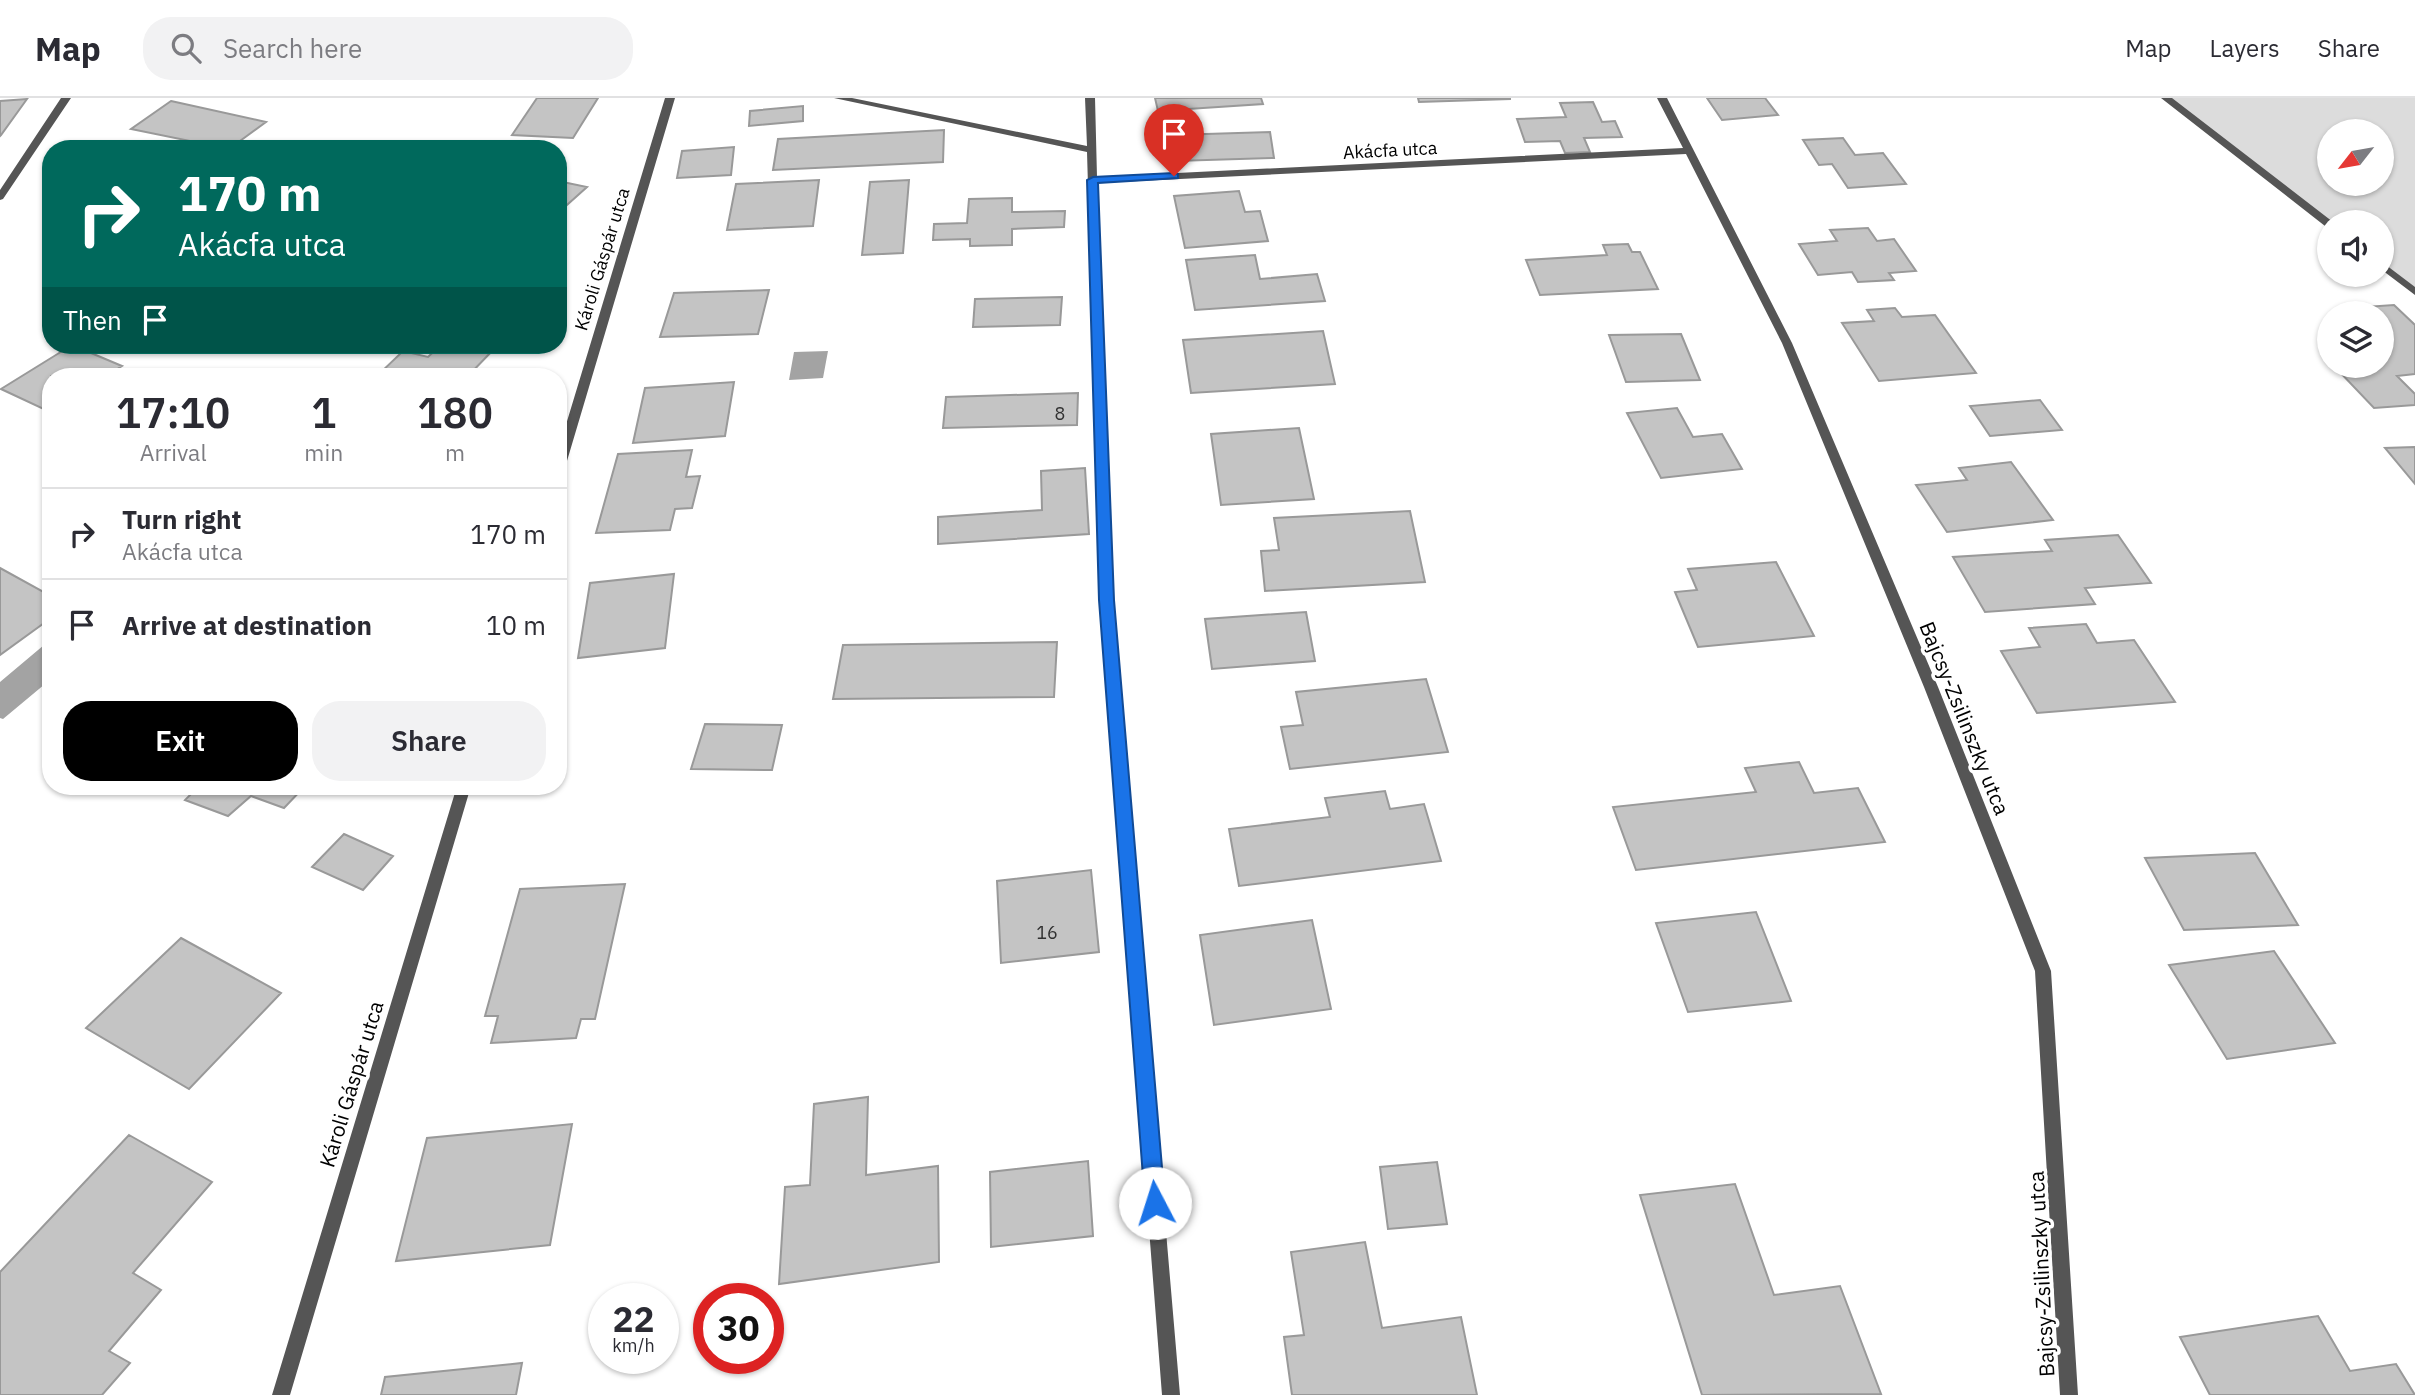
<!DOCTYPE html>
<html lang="en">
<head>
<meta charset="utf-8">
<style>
	body { margin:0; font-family:"IBM Plex Sans",sans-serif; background:#f2f2f3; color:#2b2b33; height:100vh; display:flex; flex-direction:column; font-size:26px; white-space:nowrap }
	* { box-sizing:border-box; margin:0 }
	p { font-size:23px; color:#7c7c81 }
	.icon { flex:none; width:38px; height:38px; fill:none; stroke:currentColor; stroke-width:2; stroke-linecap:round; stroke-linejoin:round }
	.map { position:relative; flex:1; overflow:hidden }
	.sheet { position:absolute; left:42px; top:270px; width:525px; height:427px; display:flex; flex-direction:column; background:#fff; border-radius:28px; box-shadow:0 2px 5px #0004 }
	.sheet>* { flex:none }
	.hud { position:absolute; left:42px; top:42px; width:525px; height:214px; border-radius:28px; box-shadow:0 2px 5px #0004; background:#00695c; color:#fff; overflow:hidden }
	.needle { width:46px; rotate:239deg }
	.buttons { position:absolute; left:2317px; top:21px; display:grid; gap:14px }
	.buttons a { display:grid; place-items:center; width:77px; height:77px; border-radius:50%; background:#fff; box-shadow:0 2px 5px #0004; font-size:35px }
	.speed { position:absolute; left:588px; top:1185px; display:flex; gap:14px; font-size:35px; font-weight:700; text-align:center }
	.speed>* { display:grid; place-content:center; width:91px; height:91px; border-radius:50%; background:#fff; box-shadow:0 2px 5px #0004; line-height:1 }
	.speed small { font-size:18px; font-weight:400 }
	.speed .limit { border:10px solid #d22; background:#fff; color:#111 }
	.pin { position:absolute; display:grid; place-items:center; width:60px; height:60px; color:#fff; margin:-72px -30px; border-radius:50% 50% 50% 0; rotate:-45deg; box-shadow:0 0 7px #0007 }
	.pin .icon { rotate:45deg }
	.me { position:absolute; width:77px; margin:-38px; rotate:355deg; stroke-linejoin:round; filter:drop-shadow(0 0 5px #0008) }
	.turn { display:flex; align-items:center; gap:24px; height:147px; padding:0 21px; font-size:32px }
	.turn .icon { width:91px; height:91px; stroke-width:2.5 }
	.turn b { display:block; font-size:49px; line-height:60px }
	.then { display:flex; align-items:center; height:66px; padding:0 21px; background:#0003; gap:14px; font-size:26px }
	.eta { display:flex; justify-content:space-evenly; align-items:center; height:119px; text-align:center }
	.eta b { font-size:42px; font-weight:600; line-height:49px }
	.primary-button { display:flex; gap:14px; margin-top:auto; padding:14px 21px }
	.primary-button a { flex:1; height:80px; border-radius:28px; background:#000; color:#fff; font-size:28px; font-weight:600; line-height:80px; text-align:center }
	.primary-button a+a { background:#f2f2f3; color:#2b2b33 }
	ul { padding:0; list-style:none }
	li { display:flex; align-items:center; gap:21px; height:91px; padding:0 21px; border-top:2px solid #e1e1e2 }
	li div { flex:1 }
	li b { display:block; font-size:26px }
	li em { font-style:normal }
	header { display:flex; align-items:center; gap:42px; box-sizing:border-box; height:98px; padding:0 35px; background:#fff; border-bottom:2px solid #e1e1e2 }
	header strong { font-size:33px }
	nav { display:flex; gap:38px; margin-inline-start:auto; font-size:24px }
	.search { width:490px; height:63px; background:#f2f2f3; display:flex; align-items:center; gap:18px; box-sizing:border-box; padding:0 24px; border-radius:28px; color:#7c7c81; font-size:26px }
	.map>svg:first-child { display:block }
	.green { fill:#dcdcdc; fill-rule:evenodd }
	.water { fill:#a3a3a3 }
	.building { fill:#c4c4c4; stroke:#999; stroke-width:2 }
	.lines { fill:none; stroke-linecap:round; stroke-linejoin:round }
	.minor { fill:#555; fill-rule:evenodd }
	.route { fill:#1a73e8; stroke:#114b97; stroke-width:2 }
	.labels { text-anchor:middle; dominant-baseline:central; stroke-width:7; stroke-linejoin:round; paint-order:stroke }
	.far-street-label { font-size:18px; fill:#000; stroke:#fff }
	.number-label { font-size:18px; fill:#313131 }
	.street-label { font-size:21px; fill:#000; stroke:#fff }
</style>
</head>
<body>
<header>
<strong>Map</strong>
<div class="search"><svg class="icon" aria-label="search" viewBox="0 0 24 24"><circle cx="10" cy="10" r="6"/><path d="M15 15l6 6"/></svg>Search here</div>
<nav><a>Map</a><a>Layers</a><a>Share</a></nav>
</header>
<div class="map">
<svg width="2415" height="1297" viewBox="0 0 2415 1297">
	<rect width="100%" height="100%" fill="#fff"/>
	<path class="green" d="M2166 0H2415V194L2382 167V124L2329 126ZM2329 33H2382V86H2329Z"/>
	<path class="water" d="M828 253 823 280 789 282 794 254Z
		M44 547 51 550V581L3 621 0 620V584Z"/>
	<path class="building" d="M537 0H598L573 40 512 37Z
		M1155 0H1261L1263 6 1158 13Z
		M1418 0H1510V1L1419 4Z
		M1707 0H1765L1778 17 1722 22Z
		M27 1 1 37 0 38V3Z
		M171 3 266 24 229 51 131 31Z
		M1593 4 1602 24 1615 23 1622 39 1584 40 1590 54 1565 55 1560 43 1525 44 1517 21 1566 19 1560 5Z
		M803 8V23L749 28 750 13Z
		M944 32 943 64 773 72 778 41Z
		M1270 34 1274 60 1175 63 1174 37Z
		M1843 40 1855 57 1883 55 1906 86 1848 90 1832 66 1819 67 1803 42Z
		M734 49 731 77 677 80 682 53Z
		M819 82 813 128 727 132 736 86Z
		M909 82 903 155 862 157 870 84Z
		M558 83 587 89 558 115Z
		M1239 93 1245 114 1260 113 1268 143 1185 150 1174 98Z
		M1012 100V114L1065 113 1064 129 1012 131V147L970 148V141L933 142 934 126 967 125 969 101Z
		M1868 130 1877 143 1894 141 1916 173 1889 175 1894 182 1858 184 1852 174 1818 177 1799 146 1837 143 1830 132Z
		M1628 146 1632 154H1640L1658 191 1540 197 1526 162 1607 157 1603 147Z
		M1255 157 1260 181 1317 176 1325 203 1195 212 1186 162Z
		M769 192 758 236 660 239 674 195Z
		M1062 199 1060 227 973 229 975 201Z
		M2394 207 2415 227V276L2397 278 2415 296V307L2374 310 2334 268H2382V215H2354L2349 210Z
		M1895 210 1902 219 1935 217 1976 275 1879 283 1842 225 1874 223 1867 212Z
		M1323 233 1335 286 1191 295 1183 242Z
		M1681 236 1700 282 1626 284 1609 237Z
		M72 247 122 268 106 278H51L50 314 1 291Z
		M441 247H474L494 251 468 278H377L403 253 428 259Z
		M734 284 725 338 633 345 645 290Z
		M1078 295 1077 327 943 330 946 299Z
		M2040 302 2062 332 1990 338 1970 308Z
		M1677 310 1693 339 1722 336 1742 371 1661 380 1627 315Z
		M1299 330 1314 401 1221 407 1211 336Z
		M2415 349V386L2385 350Z
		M692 352 686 379 700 378 692 410 675 411 670 432 596 435 618 356Z
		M2011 364 2053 422 1947 434 1916 387 1967 382 1959 370Z
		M1085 370 1089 436 938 446V419L1042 412 1041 373Z
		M1410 413 1425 484 1265 493 1261 453 1279 452 1274 420Z
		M2118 437 2151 485 2085 490 2095 506 1985 514 1953 459 2052 453 2045 442Z
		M1776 464 1814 538 1698 549 1675 494 1697 492 1688 471Z
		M0 470 51 498V520L0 557Z
		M674 476 665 550 578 560 590 485Z
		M1306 514 1315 563 1212 571 1205 521Z
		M2086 526 2097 545 2134 542 2175 604 2037 615 2001 553 2040 549 2029 530Z
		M1057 544 1054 599 833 601 843 547Z
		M1426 581 1448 654 1290 671 1281 629 1303 627 1296 594Z
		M705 626 782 627 772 672 691 671Z
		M1799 664 1814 695 1858 690 1885 744 1636 772 1613 709 1756 694 1745 670Z
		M199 688H305L284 710 251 698 228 718 185 702Z
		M1385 693 1390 711 1424 706 1441 763 1239 788 1229 731 1330 719 1325 700Z
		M344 736 393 758 363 792 312 769Z
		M2255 755 2298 827 2184 832 2145 760Z
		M1091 772 1099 854 1001 865 997 783Z
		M625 786 595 921H581L576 940 491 945 498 918H485L520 791Z
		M1756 814 1791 903 1688 914 1656 825Z
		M1312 822 1331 911 1214 927 1200 837Z
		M181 840 281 895 189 991 86 930Z
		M2274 853 2335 945 2227 961 2169 867Z
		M868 999 866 1077 938 1068 939 1164 779 1186 785 1089 810 1087 814 1006Z
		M572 1026 550 1147 396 1163 427 1040Z
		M129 1037 212 1084 133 1175 161 1192 109 1253 130 1265 102 1297H0V1174Z
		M1088 1063 1093 1138 991 1149 990 1074Z
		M1437 1064 1447 1126 1388 1131 1380 1069Z
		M1735 1086 1774 1197 1840 1188 1881 1296 1702 1297 1640 1097Z
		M1365 1144 1382 1230 1461 1219 1477 1297H1292L1284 1239 1304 1237 1291 1154Z
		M2318 1218 2350 1273 2396 1266 2415 1297H2210L2180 1239Z
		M522 1265 516 1297H381L385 1279Z"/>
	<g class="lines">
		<path class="minor" d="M61 0H71L3 101 0 102V92Z
			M665 0H675L564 373 558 377V353Z
			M834 0H852L1087 48 1085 0H1095L1097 79 1683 50 1657 0H1667L1792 245 1938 589 2051 873 2078 1297H2060L2035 873 1924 589 1782 245 1686 56 1098 85 1112 502 1180 1297H1162L1100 502 1087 54Z
			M2161 0H2172L2333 124H2329V129L2325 128Z
			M2382 164 2415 189V197L2382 172Z
			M457 688H471L290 1297H272Z"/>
	</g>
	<path class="route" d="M1174 75 1178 76V80L1098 85 1114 502 1165 1105 1162 1112 1155 1115 1148 1112 1145 1105 1099 502 1087 82 1093 79Z"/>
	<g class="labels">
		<g class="far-street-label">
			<text transform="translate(1390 52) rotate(-3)">Akácfa utca</text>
			<text transform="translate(602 161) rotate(-73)">Károli Gáspár utca</text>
		</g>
		<g class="number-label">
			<text x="1060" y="315">8</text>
			<text x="1047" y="834">16</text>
		</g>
		<g class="street-label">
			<text transform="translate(1965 620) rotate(68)">Bajcsy-Zsilinszky utca</text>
			<text transform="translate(351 986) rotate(-73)">Károli Gáspár utca</text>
			<text transform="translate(2041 1176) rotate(-93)">Bajcsy-Zsilinszky utca</text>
		</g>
	</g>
</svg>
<div class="buttons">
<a><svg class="needle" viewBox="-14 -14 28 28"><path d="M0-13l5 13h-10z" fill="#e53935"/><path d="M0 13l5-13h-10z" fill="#7c7c81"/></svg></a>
<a><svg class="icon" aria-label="sound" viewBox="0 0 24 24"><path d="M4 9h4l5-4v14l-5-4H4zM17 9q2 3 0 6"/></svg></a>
<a><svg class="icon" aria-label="layers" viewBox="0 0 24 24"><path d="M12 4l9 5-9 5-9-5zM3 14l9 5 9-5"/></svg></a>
</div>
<div class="speed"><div>22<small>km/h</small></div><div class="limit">30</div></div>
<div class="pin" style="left:1174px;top:78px;background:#d93025"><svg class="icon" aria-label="arrive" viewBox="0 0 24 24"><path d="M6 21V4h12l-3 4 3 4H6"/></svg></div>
<svg class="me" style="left:1155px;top:1105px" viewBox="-20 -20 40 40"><circle r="19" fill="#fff"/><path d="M0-13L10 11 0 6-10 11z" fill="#1a73e8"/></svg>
<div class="hud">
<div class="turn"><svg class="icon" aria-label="right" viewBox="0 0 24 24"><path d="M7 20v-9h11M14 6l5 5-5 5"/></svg><div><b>170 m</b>Akácfa utca</div></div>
<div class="then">Then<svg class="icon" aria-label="arrive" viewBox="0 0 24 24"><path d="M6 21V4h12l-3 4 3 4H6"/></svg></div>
</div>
<section class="sheet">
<div class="eta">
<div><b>17:10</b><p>Arrival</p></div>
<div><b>1</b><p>min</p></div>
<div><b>180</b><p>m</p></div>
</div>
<ul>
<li><svg class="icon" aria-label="right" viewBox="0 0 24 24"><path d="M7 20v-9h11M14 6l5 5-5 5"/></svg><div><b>Turn right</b><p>Akácfa utca</p></div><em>170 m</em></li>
<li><svg class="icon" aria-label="arrive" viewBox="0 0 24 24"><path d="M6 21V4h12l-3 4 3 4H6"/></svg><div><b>Arrive at destination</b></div><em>10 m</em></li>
</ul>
<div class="primary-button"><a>Exit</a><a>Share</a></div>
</section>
</div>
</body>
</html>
